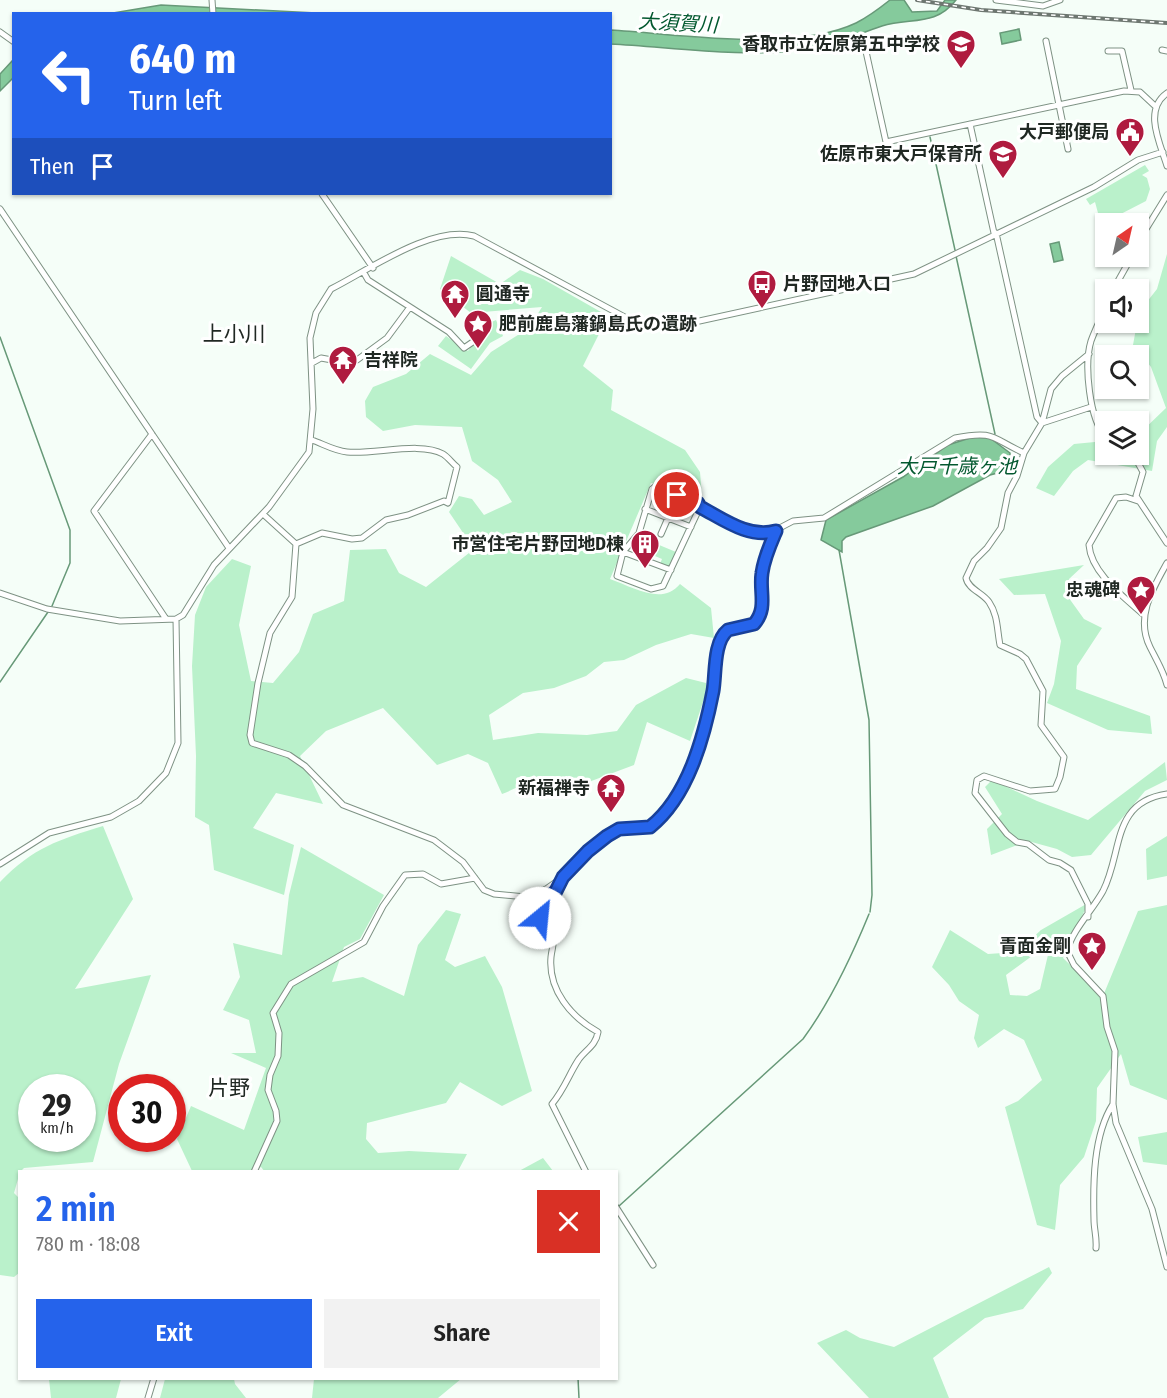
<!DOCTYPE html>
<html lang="en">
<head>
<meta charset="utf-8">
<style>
	body { margin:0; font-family:"Fira Sans Condensed","Noto Sans JP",sans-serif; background:#f2f2f2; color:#222; height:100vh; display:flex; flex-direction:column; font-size:22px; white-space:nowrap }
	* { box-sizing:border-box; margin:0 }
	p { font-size:20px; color:#767676 }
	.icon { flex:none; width:33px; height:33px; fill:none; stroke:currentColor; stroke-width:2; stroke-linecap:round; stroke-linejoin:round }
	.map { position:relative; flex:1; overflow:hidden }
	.details { position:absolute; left:18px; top:1170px; width:600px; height:210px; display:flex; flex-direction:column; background:#fff; border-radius:0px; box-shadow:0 2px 4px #0004 }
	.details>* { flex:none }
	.top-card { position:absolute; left:12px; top:12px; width:600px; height:183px; border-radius:0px; box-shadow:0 2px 4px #0004; background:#2563eb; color:#fff; overflow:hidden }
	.needle { width:39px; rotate:34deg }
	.fabs { position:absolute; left:1095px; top:213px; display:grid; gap:12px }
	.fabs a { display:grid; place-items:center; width:54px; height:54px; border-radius:0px; background:#fff; box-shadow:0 2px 4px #0004; font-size:30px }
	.speed { position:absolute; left:18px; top:1074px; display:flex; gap:12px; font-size:30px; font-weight:700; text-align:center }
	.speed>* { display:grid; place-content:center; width:78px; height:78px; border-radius:50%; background:#fff; box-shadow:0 2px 4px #0004; line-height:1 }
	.speed small { font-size:15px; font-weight:400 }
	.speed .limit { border:9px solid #d22; background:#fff; color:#111 }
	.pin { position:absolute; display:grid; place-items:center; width:51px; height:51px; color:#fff; margin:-26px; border:3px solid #fff; border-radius:50%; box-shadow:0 2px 6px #0007 }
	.me { position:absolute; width:66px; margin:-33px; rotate:28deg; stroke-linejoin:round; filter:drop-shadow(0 0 4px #0008) }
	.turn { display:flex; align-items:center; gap:21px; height:126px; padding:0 18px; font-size:27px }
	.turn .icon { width:78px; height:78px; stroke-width:2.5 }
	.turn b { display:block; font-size:42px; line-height:51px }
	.then { display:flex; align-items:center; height:57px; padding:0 18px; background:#0003; gap:12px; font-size:22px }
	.round { display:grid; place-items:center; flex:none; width:63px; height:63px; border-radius:0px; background:#f2f2f2 }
	.summary { display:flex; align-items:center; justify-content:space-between; height:102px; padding:0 18px }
	h1 { font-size:36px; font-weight:600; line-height:45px; color:#2563eb }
	.action { display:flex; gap:12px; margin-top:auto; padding:12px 18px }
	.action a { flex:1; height:69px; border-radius:0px; background:#2563eb; color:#fff; font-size:24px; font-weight:600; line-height:69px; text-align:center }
	.action a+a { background:#f2f2f2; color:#222 }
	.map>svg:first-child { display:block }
	.green { fill:#baf1cb; fill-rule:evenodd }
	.water { fill:#85ca9c; stroke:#679978; stroke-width:1.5 }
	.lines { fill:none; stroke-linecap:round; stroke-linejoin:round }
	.stream { stroke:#679978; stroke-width:1.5 }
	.minor-casing { stroke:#7e9284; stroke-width:7 }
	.minor { stroke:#fff; stroke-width:5 }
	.rail-casing { stroke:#6e7771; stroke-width:4 }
	.rail { stroke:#fff; stroke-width:1.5; stroke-dasharray:4.5; stroke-linecap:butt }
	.route-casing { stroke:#184099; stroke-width:15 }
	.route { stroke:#2563eb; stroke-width:10 }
	.labels { text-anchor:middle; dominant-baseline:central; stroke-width:6; stroke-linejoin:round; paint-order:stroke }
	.poi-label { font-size:18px; font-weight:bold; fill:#202823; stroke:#fff; text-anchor:end }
	.water-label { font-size:20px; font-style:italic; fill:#045930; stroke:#fff }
	.quarter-label { font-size:21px; fill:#202823; stroke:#fff }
</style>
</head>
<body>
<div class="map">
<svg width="1167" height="1398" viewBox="0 0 1167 1398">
	<rect width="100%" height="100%" fill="#f5fef8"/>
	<path class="green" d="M1145 165 1149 171 1142 175 1147 178 1150 189 1146 201 1113 218 1098 213 1095 202 1090 205 1086 199Z
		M1167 254V427L1157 441 1152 471 1088 460 1073 471 1054 496 1036 488 1048 467 1074 444 1105 441 1106 454H1138L1139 434 1166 408 1151 367 1133 345 1139 312 1157 289Z
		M451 256 500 284 520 270 543 279 608 316 583 366 613 390 611 410 685 450 700 472 702 496 651 483 610 579C633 587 662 606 680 584L711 608 714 638 691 634 656 645 624 660 604 662 586 676 554 688 523 693 489 715 493 740 538 733 587 735 617 731 636 705 686 678 706 683 707 690 690 741 647 722 634 765 578 786C552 765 530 783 502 794L488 763 468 754 437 765 383 708 326 731 300 756 323 804 276 793 253 828 294 845 284 895 214 870 209 825 195 817 196 756 192 666 195 615 206 587 232 559 251 566 239 625 251 681 273 683 299 652 313 614 344 601 350 550 386 549 399 573 426 587 474 549 449 512 459 496 472 499 484 515 512 502 498 480 472 461 462 427 415 425 383 431 366 417 365 401 373 387 406 374 430 354 471 375 491 352 529 328 542 307 471 313 440 289Z
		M496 320 503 336 490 343 471 369 438 346 446 336 468 351 485 325Z
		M652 542 676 552 670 567 660 564 662 559 648 553Z
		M1084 565 1069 579 1066 594 1084 619 1102 628 1077 666 1076 689 1150 716 1152 734 1108 730 1047 703 1054 684 1061 641 1045 594 1014 595 999 579Z
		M1165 762 1167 780 1145 791 1091 855 1072 857 1057 849 1028 841 991 855 987 829 1002 814 985 787 992 780 1037 801 1088 820Z
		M103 826 133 899 75 989 151 975 119 1064 93 1162 24 1168 20 1172 14 1193 19 1198V1273L14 1277 0 1275V882C34 847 58 840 103 826ZM32 1088H82V1138H32Z
		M1167 836V876L1147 880 1146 849Z
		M301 847 384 895 360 939 344 947 332 982 363 977 404 996 418 945 446 910 461 914 445 960 455 967 485 956 502 987 532 1091 502 1106 460 1082 446 1103 367 1123 366 1139 378 1153 409 1151 467 1154 458 1171 265 1172 261 1167 254 1171H192L177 1139 191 1106 244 1130 266 1068 231 1053H256L249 1020 223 1010 240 977 233 943 282 955 289 895Z
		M1088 903 1063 958 1103 996 1138 911 1167 905V1100L1130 1085 1121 1054 1097 1088 1096 1121 1084 1157 1060 1185 1055 1230 1037 1225 1005 1107 1018 1101 1042 1080 1024 1040 1004 1029 978 1048 974 1038 979 1015 959 1001 949 985 932 967 950 930 988 954 1017 952 1041 930ZM1051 942 1040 989 1027 996 1010 995 1006 975Z
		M1167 1132V1165L1143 1162 1138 1137Z
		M543 1158 553 1171H519Z
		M1049 1267 1052 1273 1023 1309 985 1318 933 1358 949 1398H869L817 1343 846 1330 860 1338 894 1347Z
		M49 1379V1378L121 1379 116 1398H51Z
		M165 1379H234L235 1384 246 1398H160Z
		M314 1379V1378L461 1379 438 1398H312Z"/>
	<path class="water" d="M890 0H904L912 12 937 11 945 0H956C935 27 911 17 882 26 855 35 831 47 803 50 745 58 670 47 611 44V30C680 34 793 53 856 23 868 17 880 8 890 0Z
		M161 5 316 13 107 14Z
		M1019 29 1021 40 1002 44 1000 33Z
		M13 60V78L0 91V74Z
		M1059 242 1063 260 1054 262 1050 244Z
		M973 437 990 438 1010 453 1009 467 1005 471 990 475 933 506 846 537 842 541V552L821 540 826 520 903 477 948 445Z"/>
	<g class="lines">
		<path class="stream" d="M930 137 955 250
			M956 256 995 434
			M0 337 70 530V563L52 606
			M839 550 869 720 872 895 870 912
			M0 682 48 612
			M619 1206 803 1039C831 1001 851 958 869 914
			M578 1378 579 1398"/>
		<g class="minor-casing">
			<path id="minor" d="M212 0 213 14
				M996 0 1043 6 1060 0
				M0 32 14 42
				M863 38 886 142 1124 91 1140 92 1155 106
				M1046 41 1068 149
				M1162 50 1167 51
				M1108 51H1122L1131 90
				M1167 93C1143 110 1160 143 1167 166
				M970 124 994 233
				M322 194 373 268
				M0 209 229 548
				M996 233 1037 417 1042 423
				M1138 242 1167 195
				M364 273 368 280 449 332 464 348 480 337
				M1113 290 1132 256
				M1106 306C1101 318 1095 330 1091 341 1084 364 1089 420 1106 437
				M312 363 321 358 332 360 340 354 357 360 387 338 410 307
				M1042 423 1091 407
				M152 434 94 511 166 619
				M1127 454 1137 461 1143 472 1136 496 1167 543
				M1138 501 1126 497 1116 498 1089 545C1091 573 1124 597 1144 615
				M700 507 698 503 656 486 652 489 639 533 623 552 617 576 651 589 663 586 700 507 744 530 770 533 793 521 824 518 955 438C995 430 991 438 1024 453
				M645 509 691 527
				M263 514 296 544 292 597 270 633 258 683 250 735 252 743 289 755 305 766 343 805 434 840 463 862 484 890 494 894 525 897 546 889 563 877 588 851 619 829 650 827C688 797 704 737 713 691 716 674 713 642 728 630L754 624 763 611 762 575 768 548 776 531
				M661 534 668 518
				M296 544 322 533 352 539 362 538 386 520 408 515 444 501 448 503 457 467C452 463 448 457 443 454 421 441 373 455 347 452 335 451 323 444 312 440
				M623 552 671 570
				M1167 563C1153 588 1135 617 1150 647 1156 659 1164 672 1167 685
				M0 593 47 609 120 621 176 619 183 615 214 565 269 507 309 452 313 409 310 338 316 313 331 289C369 270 431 225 474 236L634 322 656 327H672L914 274 1094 187 1138 160 1163 152
				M1167 794C1111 802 1123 852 1103 891 1092 911 1073 929 1067 951L1074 965 1103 996 1107 1027 1115 1051 1113 1104 1116 1123 1152 1209 1167 1267
				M0 864 49 833 111 817 139 801 166 773 178 743 176 619
				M563 878 556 891 539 907 540 918 554 930C555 940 552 948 551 957 548 990 571 1017 598 1032 596 1045 587 1049 579 1059 569 1074 565 1088 552 1104L586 1172
				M1088 917V904L1071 870 1060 863 1049 860 1028 844 1017 842 1007 834 975 793 977 780 984 776 1030 791 1055 789 1060 777 1064 757 1041 725 1043 691 1026 659 1020 654 1000 645C997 630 998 615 989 602 983 593 968 589 966 578L974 561 987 548 1001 528 1008 493 1017 476 1024 453 1042 423 1051 389 1062 376 1089 354
				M254 1172 277 1121 276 1111 268 1090 270 1075 278 1056 279 1033 273 1013 291 984 364 942 383 906 405 875 423 874 441 884 475 878
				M616 1207 653 1265
				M1096 1248C1097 1238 1094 1229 1094 1220 1093 1184 1093 1135 1113 1104
				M148 1398 154 1378"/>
		</g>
		<use href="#minor" class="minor"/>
		<g class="rail-casing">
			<path id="rail" d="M917 0 981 10 1167 23"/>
		</g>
		<use href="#rail" class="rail"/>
	</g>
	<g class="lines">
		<g class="route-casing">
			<path id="route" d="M540 918 539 907 556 891 563 877 588 851 607 836 619 829 650 827C688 797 704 737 713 691 716 674 713 642 728 630L754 624C768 608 759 592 762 573 764 558 770 545 776 531 749 539 723 519 700 507L698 503 677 495"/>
		</g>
		<use href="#route" class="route"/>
	</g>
	<defs>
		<g id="school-pin" transform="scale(1.5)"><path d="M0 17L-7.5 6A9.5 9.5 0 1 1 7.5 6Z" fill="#af1b3f" stroke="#fff"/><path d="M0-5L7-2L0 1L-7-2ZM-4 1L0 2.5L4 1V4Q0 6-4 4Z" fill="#fff"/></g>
		<g id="civic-pin" transform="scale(1.5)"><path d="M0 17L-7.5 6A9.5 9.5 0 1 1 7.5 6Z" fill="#af1b3f" stroke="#fff"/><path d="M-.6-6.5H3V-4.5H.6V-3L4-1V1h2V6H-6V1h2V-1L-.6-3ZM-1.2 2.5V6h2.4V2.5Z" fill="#fff"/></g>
		<g id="bus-pin" transform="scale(1.5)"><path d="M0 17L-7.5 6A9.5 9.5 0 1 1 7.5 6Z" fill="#af1b3f" stroke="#fff"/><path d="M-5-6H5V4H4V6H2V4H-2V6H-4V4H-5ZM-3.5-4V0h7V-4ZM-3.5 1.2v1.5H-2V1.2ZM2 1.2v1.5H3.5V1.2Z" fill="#fff"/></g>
		<g id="temple-pin" transform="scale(1.5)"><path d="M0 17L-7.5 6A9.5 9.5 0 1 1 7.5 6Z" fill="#af1b3f" stroke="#fff"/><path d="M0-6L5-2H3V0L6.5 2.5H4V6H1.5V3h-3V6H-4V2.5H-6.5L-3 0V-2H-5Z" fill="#fff"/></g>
		<g id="sight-pin" transform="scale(1.5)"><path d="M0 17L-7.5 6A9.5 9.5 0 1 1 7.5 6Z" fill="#af1b3f" stroke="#fff"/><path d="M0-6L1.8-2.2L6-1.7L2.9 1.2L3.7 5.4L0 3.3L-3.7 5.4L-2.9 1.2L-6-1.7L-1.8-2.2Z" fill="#fff"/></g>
		<g id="building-pin" transform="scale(1.5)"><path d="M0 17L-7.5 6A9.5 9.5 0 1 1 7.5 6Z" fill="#af1b3f" stroke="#fff"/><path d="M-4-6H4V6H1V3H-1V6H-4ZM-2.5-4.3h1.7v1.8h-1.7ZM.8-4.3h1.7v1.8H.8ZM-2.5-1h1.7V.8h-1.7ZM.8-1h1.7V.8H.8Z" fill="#fff"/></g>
	</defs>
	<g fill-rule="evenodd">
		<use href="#school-pin" x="961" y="44"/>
		<use href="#civic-pin" x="1130" y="132"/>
		<use href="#school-pin" x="1003" y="154"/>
		<use href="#bus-pin" x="762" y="284"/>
		<use href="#temple-pin" x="455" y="294"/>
		<use href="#sight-pin" x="478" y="324"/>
		<use href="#temple-pin" x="343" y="360"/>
		<use href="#building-pin" x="645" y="544"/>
		<use href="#sight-pin" x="1141" y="590"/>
		<use href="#temple-pin" x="611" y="788"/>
		<use href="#sight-pin" x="1092" y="946"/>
	</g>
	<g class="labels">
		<g class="poi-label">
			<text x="940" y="44">香取市立佐原第五中学校</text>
			<text x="1109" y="132">大戸郵便局</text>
			<text x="982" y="154">佐原市東大戸保育所</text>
			<text x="783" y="284" text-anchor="start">片野団地入口</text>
			<text x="476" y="294" text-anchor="start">圓通寺</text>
			<text x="499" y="324" text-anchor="start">肥前鹿島藩鍋島氏の遺跡</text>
			<text x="364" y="360" text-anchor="start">吉祥院</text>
			<text x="624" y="544">市営住宅片野団地D棟</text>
			<text x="1120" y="590">忠魂碑</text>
			<text x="590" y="788">新福禅寺</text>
			<text x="1071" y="946">青面金剛</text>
		</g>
		<g class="water-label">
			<text transform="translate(678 23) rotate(3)">大須賀川</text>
			<text x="957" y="466">大戸千歳ヶ池</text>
		</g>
		<g class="quarter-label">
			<text x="234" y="334">上小川</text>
			<text x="229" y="1088">片野</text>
		</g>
	</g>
</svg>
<div class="fabs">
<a><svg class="needle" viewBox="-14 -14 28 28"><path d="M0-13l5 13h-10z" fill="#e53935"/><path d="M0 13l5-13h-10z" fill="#767676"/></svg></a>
<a><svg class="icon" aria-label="sound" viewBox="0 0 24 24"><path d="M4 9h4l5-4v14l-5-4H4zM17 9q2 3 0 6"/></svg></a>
<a><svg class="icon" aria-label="search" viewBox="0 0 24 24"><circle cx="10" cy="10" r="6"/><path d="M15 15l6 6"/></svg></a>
<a><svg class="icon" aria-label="layers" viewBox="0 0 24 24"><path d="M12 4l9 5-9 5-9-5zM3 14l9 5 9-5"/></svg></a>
</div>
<div class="speed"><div>29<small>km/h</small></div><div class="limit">30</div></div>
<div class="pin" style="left:677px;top:495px;background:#d93025"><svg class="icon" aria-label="arrive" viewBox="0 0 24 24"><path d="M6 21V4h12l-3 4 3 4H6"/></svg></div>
<svg class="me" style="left:540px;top:918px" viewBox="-20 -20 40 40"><circle r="19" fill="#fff"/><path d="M0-13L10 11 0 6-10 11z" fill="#2563eb"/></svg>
<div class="top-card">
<div class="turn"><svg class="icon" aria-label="left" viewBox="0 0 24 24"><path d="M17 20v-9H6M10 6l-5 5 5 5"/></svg><div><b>640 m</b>Turn left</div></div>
<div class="then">Then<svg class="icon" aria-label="arrive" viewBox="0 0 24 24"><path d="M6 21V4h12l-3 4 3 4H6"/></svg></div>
</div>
<section class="details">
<div class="summary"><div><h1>2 min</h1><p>780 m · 18:08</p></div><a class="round" style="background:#d93025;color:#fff"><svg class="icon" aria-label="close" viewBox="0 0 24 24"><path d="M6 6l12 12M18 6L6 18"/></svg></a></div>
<div class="action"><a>Exit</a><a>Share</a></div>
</section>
</div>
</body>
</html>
